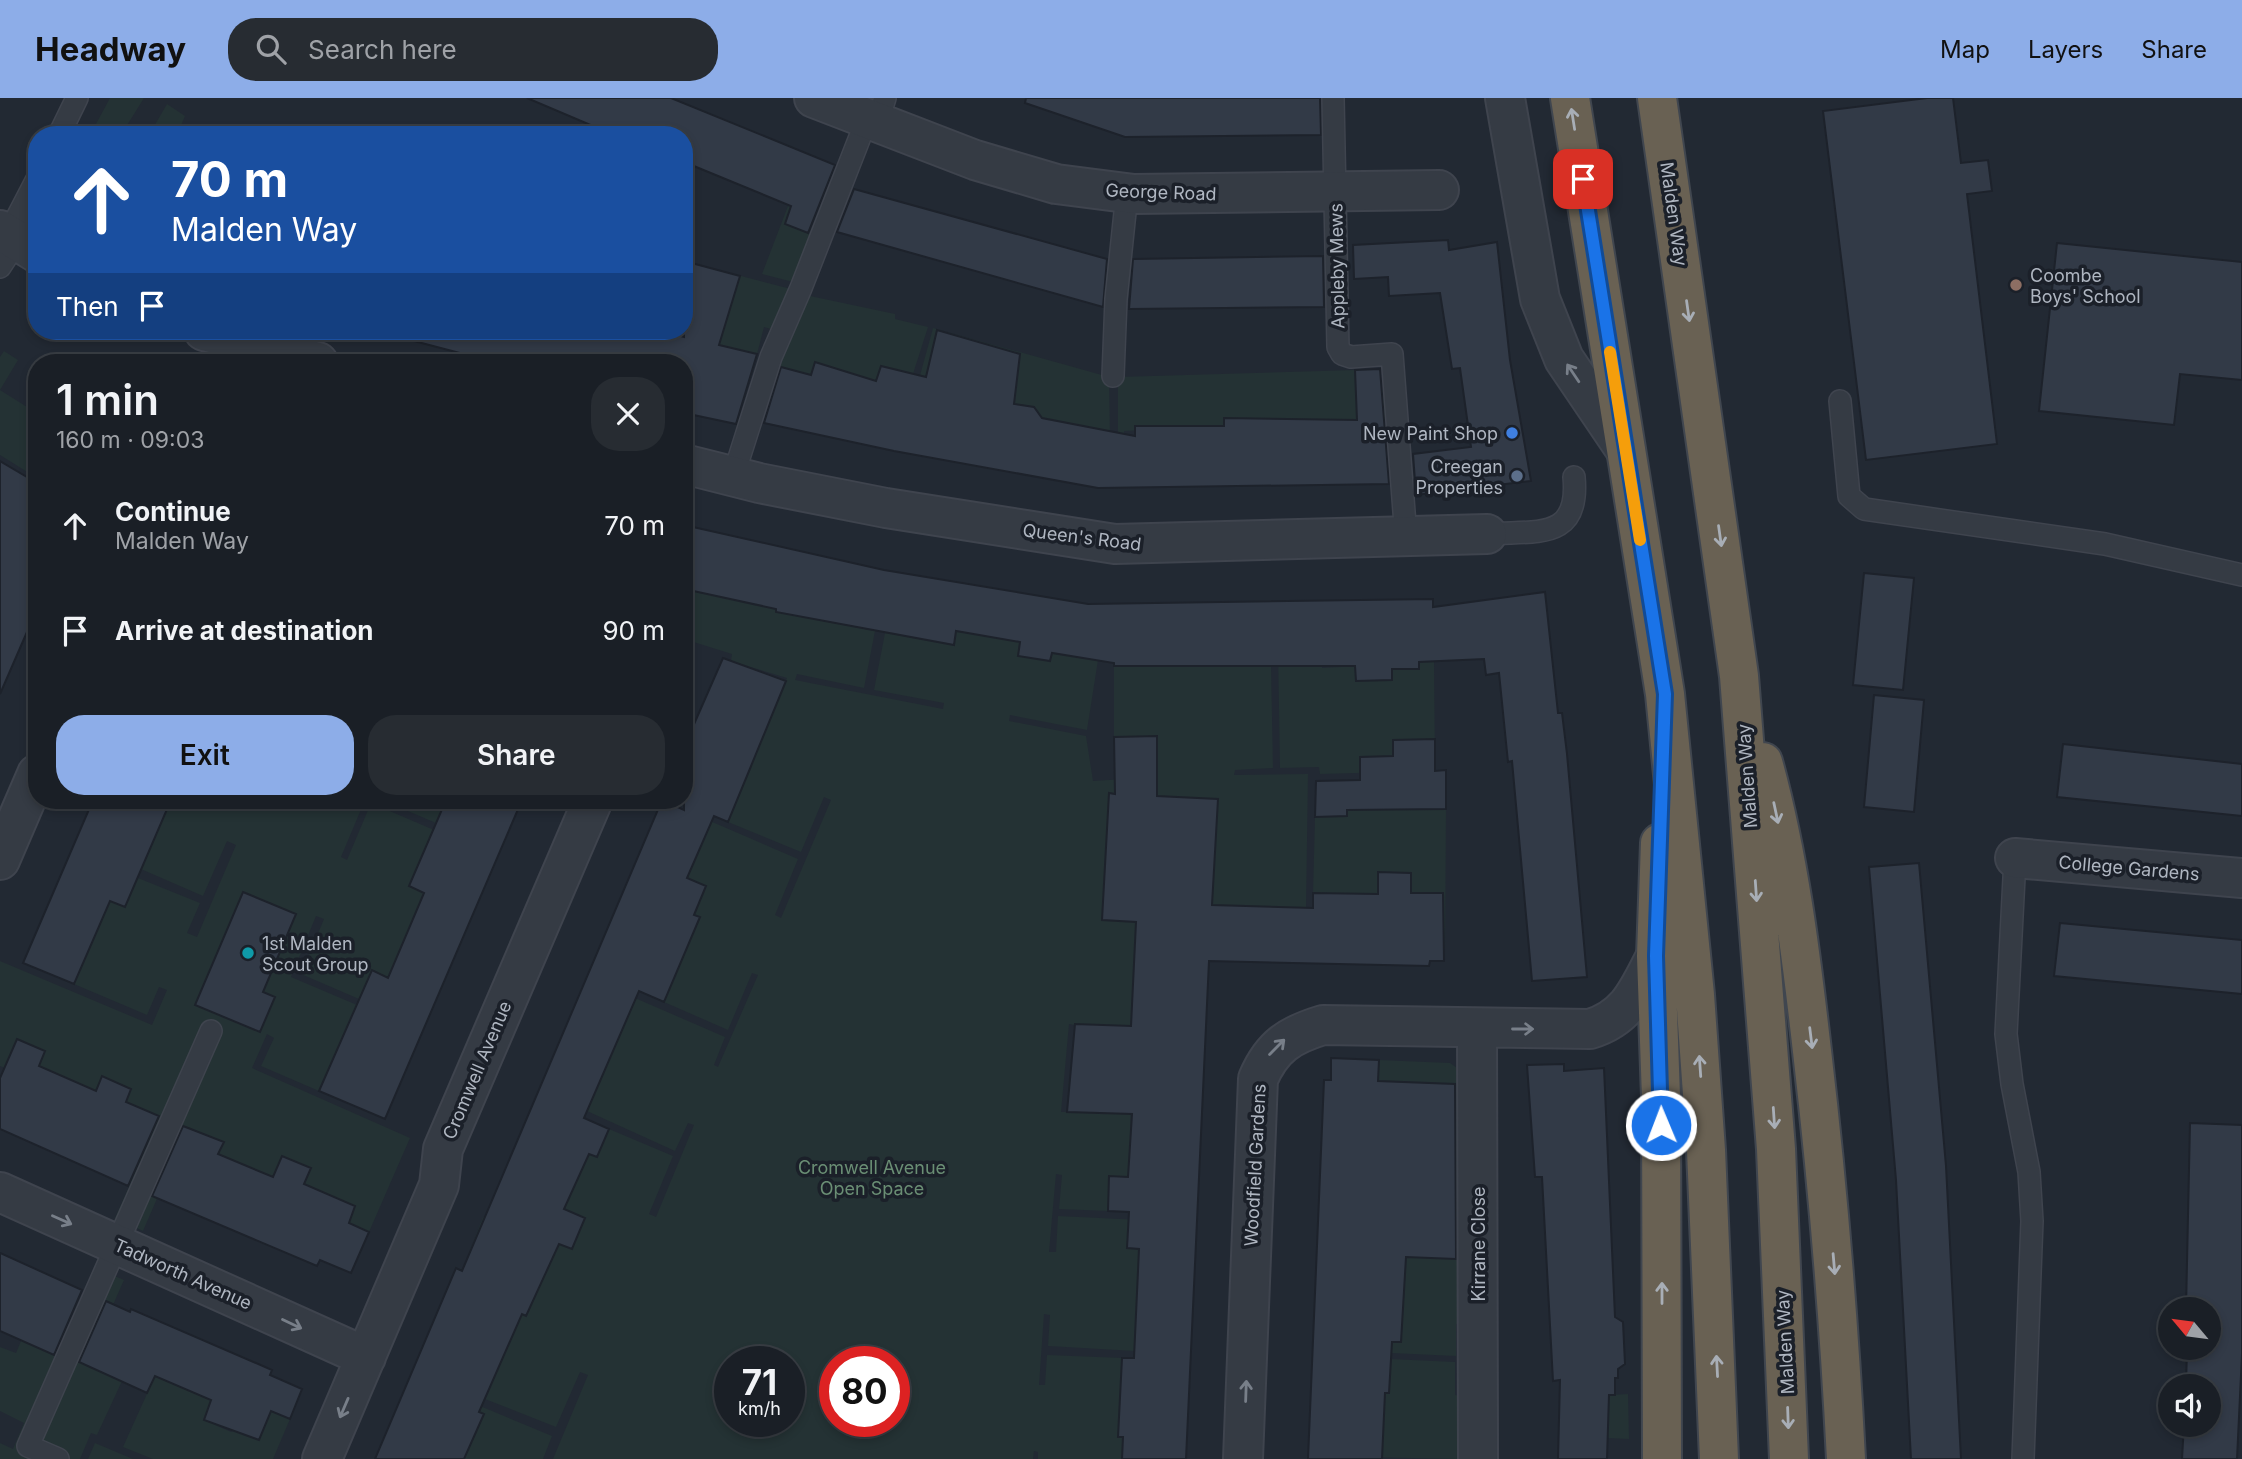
<!DOCTYPE html>
<html lang="en">
<head>
<meta charset="utf-8">
<style>
	body { margin:0; font-family:Inter,sans-serif; background:#272c32; color:#f1f3f6; height:100vh; display:flex; flex-direction:column; font-size:26px; white-space:nowrap }
	* { box-sizing:border-box; margin:0 }
	p { font-size:23px; color:#9fa2a7 }
	.icon { flex:none; width:38px; height:38px; fill:none; stroke:currentColor; stroke-width:2; stroke-linecap:round; stroke-linejoin:round }
	.map { position:relative; flex:1; overflow:hidden }
	.side { position:absolute; left:28px; top:256px; width:665px; height:455px; display:flex; flex-direction:column; background:#1a1f26; border-radius:28px; box-shadow:0 4px 10px #0003,0 0 0 2px #383d43 }
	.side>* { flex:none }
	.hud { position:absolute; left:28px; top:28px; width:665px; height:214px; border-radius:28px; box-shadow:0 4px 10px #0003,0 0 0 2px #383d43; background:#1a4fa0; color:#fff; overflow:hidden }
	.needle { width:46px; rotate:299deg }
	.buttons { position:absolute; left:2158px; top:1199px; display:grid; gap:14px }
	.buttons a { display:grid; place-items:center; width:63px; height:63px; border-radius:50%; background:#1a1f26; box-shadow:0 4px 10px #0003,0 0 0 2px #383d43; font-size:35px }
	.speed { position:absolute; left:714px; top:1248px; display:flex; gap:14px; font-size:35px; font-weight:700; text-align:center }
	.speed>* { display:grid; place-content:center; width:91px; height:91px; border-radius:50%; background:#1a1f26; box-shadow:0 4px 10px #0003,0 0 0 2px #383d43; line-height:1 }
	.speed small { font-size:18px; font-weight:400 }
	.speed .limit { border:10px solid #d22; background:#fff; color:#111 }
	.pin { position:absolute; display:grid; place-items:center; width:60px; height:60px; color:#fff; margin:-30px; border-radius:14px; box-shadow:0 4px 10px #0006 }
	.me { position:absolute; width:77px; margin:-38px; rotate:359deg; stroke-linejoin:round; filter:drop-shadow(0 0 5px #0008) }
	.turn { display:flex; align-items:center; gap:24px; height:147px; padding:0 28px; font-size:32px }
	.turn .icon { width:91px; height:91px; stroke-width:2.5 }
	.turn b { display:block; font-size:49px; line-height:60px }
	.then { display:flex; align-items:center; height:66px; padding:0 28px; background:#0003; gap:14px; font-size:26px }
	.round { display:grid; place-items:center; flex:none; width:74px; height:74px; border-radius:28px; background:#272c32 }
	.headline { display:flex; align-items:center; justify-content:space-between; height:119px; padding:0 28px }
	h1 { font-size:42px; font-weight:600; line-height:52px }
	.cta { display:flex; gap:14px; margin-top:auto; padding:14px 28px }
	.cta a { flex:1; height:80px; border-radius:28px; background:#8dade8; color:#111; font-size:28px; font-weight:600; line-height:80px; text-align:center }
	.cta a+a { background:#272c32; color:#f1f3f6 }
	ul { padding:0; list-style:none }
	li { display:flex; align-items:center; gap:21px; height:105px; padding:0 28px }
	li div { flex:1 }
	li b { display:block; font-size:26px }
	li em { font-style:normal }
	header { display:flex; align-items:center; gap:42px; box-sizing:border-box; height:98px; padding:0 35px; background:#8dade8; color:#111 }
	header strong { font-size:33px }
	nav { display:flex; gap:38px; margin-inline-start:auto; font-size:24px }
	.search { width:490px; height:63px; background:#272c32; display:flex; align-items:center; gap:18px; box-sizing:border-box; padding:0 24px; border-radius:28px; color:#9fa2a7; font-size:26px }
	.map>svg:first-child { display:block }
	.green { fill:#243234; fill-rule:evenodd }
	.building { fill:#323a47; stroke:#1d222b; stroke-width:2 }
	.lines { fill:none; stroke-linecap:round; stroke-linejoin:round }
	.lane-casing { stroke:#3f444e; stroke-width:24 }
	.street-casing { stroke:#3f444e; stroke-width:42 }
	.highway-casing { stroke:#40464f; stroke-width:42 }
	.lane { stroke:#353b44; stroke-width:21 }
	.street { stroke:#353b44; stroke-width:38 }
	.highway { stroke:#696153; stroke-width:38 }
	.oneway { stroke:#a8aeb6 }
	.oneway2 { stroke:#787f89 }
	.route-casing { stroke:#114b97; stroke-width:18 }
	.route { stroke:#1a73e8; stroke-width:12 }
	.slow { stroke:#f59e0b; stroke-width:12 }
	.education-dot { fill:#8d6e63; stroke:#1b2029; stroke-width:2.5 }
	.shop-dot { fill:#3f7fe0; stroke:#1b2029; stroke-width:2.5 }
	.service-dot { fill:#5c6f8a; stroke:#1b2029; stroke-width:2.5 }
	.culture-dot { fill:#0f9aa8; stroke:#1b2029; stroke-width:2.5 }
	.labels { text-anchor:middle; dominant-baseline:central; stroke-width:7; stroke-linejoin:round; paint-order:stroke }
	.street-label { font-size:18px; fill:#afb6c1; stroke:#1b2029 }
	.poi-label { font-size:18px; fill:#afb6c1; stroke:#1b2029; text-anchor:start }
	.park-label { font-size:18px; fill:#6a8e74; stroke:#1b2029 }
</style>
</head>
<body>
<header>
<strong>Headway</strong>
<div class="search"><svg class="icon" aria-label="search" viewBox="0 0 24 24"><circle cx="10" cy="10" r="6"/><path d="M15 15l6 6"/></svg>Search here</div>
<nav><a>Map</a><a>Layers</a><a>Share</a></nav>
</header>
<div class="map">
<svg width="2242" height="1361" viewBox="0 0 2242 1361">
	<rect width="100%" height="100%" fill="#222933"/>
	<path class="green" d="M110 0H144L121 37H90Z
		M167 6 185 18 177 37H149Z
		M788 108 791 109 785 126 813 137 793 184 762 176Z
		M684 163 791 191 775 232 764 229 757 256 670 235 643 237 644 233H684Z
		M810 198 895 216V221L928 229 913 276 881 268 871 301 805 287 808 276 792 272 788 283 772 279Z
		M933 230 1109 279 1110 344 1072 337 1074 326 1060 323 1036 330 1039 315 1034 309 1019 306 1013 312 916 292Z
		M4 253 18 262 0 292 27 309 37 293V380L0 357V259Z
		M1355 272 1356 294 1388 292 1389 321 1356 323 1258 341 1257 320H1224V328L1124 333V368H1118V279Z
		M684 489 776 511V514L875 533 864 590 797 576 795 582 943 611 944 605 874 592 885 535 953 547 956 533 1020 544 1019 558 1050 563 1052 555 1098 562 1087 632 1010 617 1009 623 1086 638 1093 683 1157 679V638L1114 639V568L1271 567 1273 670 1235 672 1234 677 1308 676 1306 810 1240 808 1150 897 1118 975 1070 973 1075 927 1069 926 1061 1014H1067L1069 980 1130 983 1131 1035 1142 1080 1110 1078 1108 1113 1059 1111 1062 1077 1056 1076 1049 1154H1056L1058 1118 1141 1122 1127 1150 1139 1151 1135 1253 1048 1248 1050 1217 1044 1216 1039 1287H1045L1047 1257 1122 1260 1118 1339 1130 1340 1122 1361H1038V1354L1034 1353 1033 1361H553L588 1277 580 1274 556 1329 485 1301 506 1242 510 1243 522 1216 527 1218 542 1183 470 1152 483 1119 549 1148 552 1143 572 1151 585 1120 564 1111 588 1056 597 1059 609 1031 673 1058 649 1116 656 1119 694 1027 688 1025 675 1053 587 1013 635 900 725 939 714 967 718 969 758 877 752 875 728 932 664 904 676 876 650 864 688 847 700 820 694 817 706 788 686 780 710 723 798 761 775 817 781 820 831 702 824 699 801 754 728 724 752 668 737 661 763 637 787 580 731 563 732 556 684 541ZM730 1264H789V1323H730ZM835 1264H894V1323H835Z
		M1355 550 1356 583 1392 582V550L1419 564 1434 563 1435 667 1394 668V674L1320 676 1319 669 1280 670 1278 551H1321L1322 570 1341 569V551Z
		M1347 683 1378 712 1446 711 1445 863 1443 795H1413L1411 812 1410 775 1378 774V812L1368 796 1313 795 1315 719 1347 718Z
		M171 702H365L341 759 347 762 371 705 434 732 409 788 425 795 388 880 372 873 359 901 301 876 324 821 316 818 291 879 357 907 319 993 261 968 274 940 267 936 252 970 410 1040 369 1134 349 1125 355 1108 304 1086 311 1070 282 1058 273 1079 218 1056 223 1044 188 1029 143 1133 115 1120 150 1041 144 1038 154 1016 126 1004 130 990 102 978 95 993 39 968 17 941 5 970 0 968V863L152 927 167 892 159 889 147 917 74 886 110 803 125 809 138 780 200 805 187 835 197 839 236 747 227 743 203 798 127 765 154 742Z
		M382 702H446L436 725Z
		M1379 962 1450 965 1460 972 1461 1119 1397 1117 1396 984 1378 983Z
		M1406 1159 1461 1161V1226H1456V1258L1391 1255 1369 1205 1405 1182Z
		M96 1170 124 1182 86 1268 122 1283 97 1337 91 1335 80 1361H0V1345L13 1351 24 1325 0 1313V1249L16 1255 21 1243 57 1259Z
		M1390 1261 1455 1264V1297L1460 1298 1459 1361 1363 1359 1385 1295H1389Z
		M155 1278 211 1302 204 1322 231 1334 271 1313 290 1321 273 1361H153L123 1349Z
		M1628 1296 1629 1341 1607 1340 1563 1300Z
		M461 1300 552 1338 543 1361H464L467 1354 443 1344 449 1330 474 1340 484 1317 459 1306Z
		M95 1345 133 1361H88Z"/>
	<path class="building" d="M527 0H671L835 67 808 135 785 126 791 108 684 64V37H614Z
		M1026 0H1320L1321 37 1125 39 1025 5Z
		M1927 0H1953L1961 65 1988 62 1992 93 1967 96 1997 346 1866 362 1823 13Z
		M854 91 1107 161 1103 209 837 134Z
		M1448 142 1449 152 1497 144 1510 262 1531 383 1416 397 1413 356 1471 349 1460 270 1452 271 1440 195 1389 198 1388 179 1354 181 1353 147Z
		M2057 145 2242 164V282L2180 276 2174 327 2039 313Z
		M1323 158 1324 209 1129 211 1133 161Z
		M684 163 740 178 719 247 757 256 736 326 684 315V264H494L414 243 416 233H662L684 239Z
		M937 232 1020 256 1014 306 1034 309 1042 320 1135 338V328H1224V320L1357 322 1355 272 1380 271 1389 386 1098 390 894 353 764 325 781 269 811 277 815 264 876 283 881 268 926 279Z
		M0 363 37 385V511L0 596Z
		M684 427 884 472 1088 506 1433 501V509L1545 494 1558 615H1562L1567 656 1587 879 1532 883 1512 663 1508 664 1499 575 1486 577 1484 561 1419 564V571H1392V582L1356 583 1355 568H1114V565L1052 555 1050 563 1018 558 1020 544 956 533 954 547 776 514V511L684 491Z
		M1864 475 1914 480 1903 592 1853 587Z
		M723 560 786 583 728 724 714 718 687 780 706 788 694 817 700 819 664 904 639 893 584 1020 609 1031 597 1059 589 1056 564 1111 585 1120 572 1151 559 1146 526 1218 522 1216 479 1314 484 1316 464 1361H375L456 1170 462 1173 662 702 684 712V649Z
		M1874 597 1924 602 1914 714 1864 709Z
		M1157 638V698L1218 701 1212 807 1313 810V795L1378 796V774L1411 775V795H1443L1444 863H1430L1429 868 1209 863 1186 1361H1122L1123 1339H1118L1122 1260H1134L1139 1151 1127 1150 1129 1114 1108 1113 1109 1078 1128 1079 1132 1016 1067 1014 1075 926 1131 928 1136 824 1102 822 1109 695 1115 696 1114 639Z
		M1435 641V673L1446 672V711L1347 712V718L1315 719 1316 683 1360 682V659L1393 658V642Z
		M2063 646 2242 666V718L2057 699Z
		M93 702H171L125 809 110 803 74 886 23 865Z
		M446 702H522L385 1021 319 993 372 872 388 880 424 795 409 788Z
		M1919 765 1946 1068 1961 1361H1911L1896 1082 1869 769Z
		M243 794 296 816 263 894 275 899 260 934 195 907Z
		M2060 825 2242 842V896L2054 878Z
		M17 941 45 953 39 968 96 993 102 978 131 991 126 1004 159 1018 128 1088 0 1031V980Z
		M1331 960 1379 962 1378 983 1455 986 1456 1161 1406 1159 1401 1244H1392L1389 1295H1385L1382 1361H1308L1324 982H1331Z
		M1564 966V973L1604 970 1615 1219 1623 1224 1625 1266 1618 1271V1280H1615V1297H1609L1607 1361H1558L1560 1282 1553 1283 1542 1079H1535L1527 967Z
		M2190 1025 2242 1027V1256L2237 1361H2182L2184 1326H2208V1288H2186L2187 1250H2208V1211H2186Z
		M183 1028 224 1044 218 1056 273 1079 282 1058 311 1070 304 1086 355 1108 349 1125 369 1134 351 1175 320 1162 317 1168 152 1098Z
		M0 1155 82 1192 54 1257 0 1233Z
		M106 1203 130 1214 131 1211 272 1272 270 1277 302 1291 290 1321 271 1313 259 1342 204 1322 211 1302 155 1278 147 1295 79 1264Z"/>
	<g class="lines">
		<g class="lane-casing">
			<path id="lane" d="M1333 0 1338 249 1342 256 1351 259 1392 256 1406 440
				M877 25 885 0
				M59 37 77 0
				M8 137 37 81
				M0 169 17 143
				M1113 278 1116 201 1127 95
				M1840 303 1849 398 1864 411 2105 446 2242 477
				M733 379 771 259 801 190 867 21
				M1487 436C1536 432 1580 444 1574 379
				M2015 760 2006 936 2012 986 2029 1074 2032 1123 2023 1361
				M58 1361 28 1348 211 933"/>
		</g>
		<g class="street-casing">
			<path id="street" d="M814 0 975 62 1056 86 1134 96 1439 92
				M1505 0 1540 201 1564 261 1625 351
				M0 132 37 155
				M204 233 318 264
				M684 366 759 385 886 410 1115 446 1487 436
				M2015 760 2242 780
				M0 762 37 676
				M1477 931 1478 1361
				M0 1094 366 1259
				M322 1361 439 1087 443 1051 593 702
				M1243 1361 1258 981C1272 948 1290 937 1323 927L1590 931C1629 919 1638 892 1656 858"/>
		</g>
		<g class="highway-casing">
			<path id="highway" d="M1570 0 1665 596 1695 897 1706 1052 1719 1361
				M1657 0 1739 578 1776 1051 1789 1361
				M1763 664C1789 758 1801 856 1812 953 1828 1089 1839 1224 1846 1361
				M1660 745 1656 858 1661 999 1662 1361"/>
		</g>
		<use href="#lane" class="lane"/>
		<use href="#street" class="street"/>
		<use href="#highway" class="highway"/>
	</g>
	<defs><path id="oneway-shaft" d="M-6 0H5M1.5-3L5.5 0L1.5 3" fill="none" stroke-width="1.6" stroke-linecap="round" stroke-linejoin="round" transform="scale(1.75)"/></defs>
	<g class="oneway">
		<use href="#oneway-shaft" transform="translate(1573 21) rotate(-99)"/>
		<use href="#oneway-shaft" transform="translate(1688 213) rotate(82)"/>
		<use href="#oneway-shaft" transform="translate(1720 438) rotate(82)"/>
		<use href="#oneway-shaft" transform="translate(1776 715) rotate(78)"/>
		<use href="#oneway-shaft" transform="translate(1756 793) rotate(86)"/>
		<use href="#oneway-shaft" transform="translate(1811 940) rotate(83)"/>
		<use href="#oneway-shaft" transform="translate(1700 968) rotate(-94)"/>
		<use href="#oneway-shaft" transform="translate(1774 1020) rotate(86)"/>
		<use href="#oneway-shaft" transform="translate(1834 1166) rotate(85)"/>
		<use href="#oneway-shaft" transform="translate(1662 1195) rotate(-90)"/>
		<use href="#oneway-shaft" transform="translate(1717 1268) rotate(-93)"/>
		<use href="#oneway-shaft" transform="translate(1788 1320) rotate(88)"/>
	</g>
	<g class="oneway2">
		<use href="#oneway-shaft" transform="translate(1573 275) rotate(-124)"/>
		<use href="#oneway-shaft" transform="translate(1523 931)"/>
		<use href="#oneway-shaft" transform="translate(1277 949) rotate(-45)"/>
		<use href="#oneway-shaft" transform="translate(62 1122) rotate(24)"/>
		<use href="#oneway-shaft" transform="translate(292 1226) rotate(25)"/>
		<use href="#oneway-shaft" transform="translate(1246 1293) rotate(-88)"/>
		<use href="#oneway-shaft" transform="translate(344 1310) rotate(113)"/>
	</g>
	<g class="lines">
		<g class="route-casing">
			<path id="route" d="M1583 81 1665 596 1656 858 1661 1027"/>
		</g>
		<use href="#route" class="route"/>
		<path class="slow" d="M1610 254 1640 442"/>
	</g>
	<circle class="education-dot" cx="2016" cy="187" r="7"/>
	<circle class="shop-dot" cx="1512" cy="335" r="7"/>
	<circle class="service-dot" cx="1517" cy="378" r="7"/>
	<circle class="culture-dot" cx="248" cy="855" r="7"/>
	<g class="labels">
		<g class="street-label">
			<text transform="translate(1161 94) rotate(2)">George Road</text>
			<text transform="translate(1674 116) rotate(82)">Malden Way</text>
			<text transform="translate(1337 168) rotate(-91)">Appleby Mews</text>
			<text transform="translate(1082 439) rotate(7)">Queen's Road</text>
			<text transform="translate(1747 678) rotate(-94)">Malden Way</text>
			<text transform="translate(2129 770) rotate(5)">College Gardens</text>
			<text transform="translate(477 972) rotate(-67)">Cromwell Avenue</text>
			<text transform="translate(1255 1067) rotate(-87)">Woodfield Gardens</text>
			<text transform="translate(1478 1146) rotate(-90)">Kirrane Close</text>
			<text transform="translate(183 1176) rotate(24)">Tadworth Avenue</text>
			<text transform="translate(1785 1244) rotate(-93)">Malden Way</text>
		</g>
		<g class="poi-label">
			<text x="2030" y="177">Coombe<tspan x="2030" dy="21">Boys' School</tspan></text>
			<text x="1498" y="335" text-anchor="end">New Paint Shop</text>
			<text x="1503" y="368" text-anchor="end">Creegan<tspan x="1503" dy="21">Properties</tspan></text>
			<text x="262" y="845">1st Malden<tspan x="262" dy="21">Scout Group</tspan></text>
		</g>
		<g class="park-label">
			<text x="872" y="1069">Cromwell Avenue<tspan x="872" dy="21">Open Space</tspan></text>
		</g>
	</g>
</svg>
<div class="buttons">
<a><svg class="needle" viewBox="-14 -14 28 28"><path d="M0-13l5 13h-10z" fill="#e53935"/><path d="M0 13l5-13h-10z" fill="#9fa2a7"/></svg></a>
<a><svg class="icon" aria-label="sound" viewBox="0 0 24 24"><path d="M4 9h4l5-4v14l-5-4H4zM17 9q2 3 0 6"/></svg></a>
</div>
<div class="speed"><div>71<small>km/h</small></div><div class="limit">80</div></div>
<div class="pin" style="left:1583px;top:81px;background:#d93025"><svg class="icon" aria-label="arrive" viewBox="0 0 24 24"><path d="M6 21V4h12l-3 4 3 4H6"/></svg></div>
<svg class="me" style="left:1661px;top:1027px" viewBox="-20 -20 40 40"><circle r="17" fill="#1a73e8" stroke="#fff" stroke-width="3"/><path d="M0-11L8 9 0 5-8 9z" fill="#fff"/></svg>
<div class="hud">
<div class="turn"><svg class="icon" aria-label="ahead" viewBox="0 0 24 24"><path d="M12 20V5M6 11l6-6 6 6"/></svg><div><b>70 m</b>Malden Way</div></div>
<div class="then">Then<svg class="icon" aria-label="arrive" viewBox="0 0 24 24"><path d="M6 21V4h12l-3 4 3 4H6"/></svg></div>
</div>
<section class="side">
<div class="headline"><div><h1>1 min</h1><p>160 m · 09:03</p></div><a class="round"><svg class="icon" aria-label="close" viewBox="0 0 24 24"><path d="M6 6l12 12M18 6L6 18"/></svg></a></div>
<ul>
<li><svg class="icon" aria-label="ahead" viewBox="0 0 24 24"><path d="M12 20V5M6 11l6-6 6 6"/></svg><div><b>Continue</b><p>Malden Way</p></div><em>70 m</em></li>
<li><svg class="icon" aria-label="arrive" viewBox="0 0 24 24"><path d="M6 21V4h12l-3 4 3 4H6"/></svg><div><b>Arrive at destination</b></div><em>90 m</em></li>
</ul>
<div class="cta"><a>Exit</a><a>Share</a></div>
</section>
</div>
</body>
</html>
